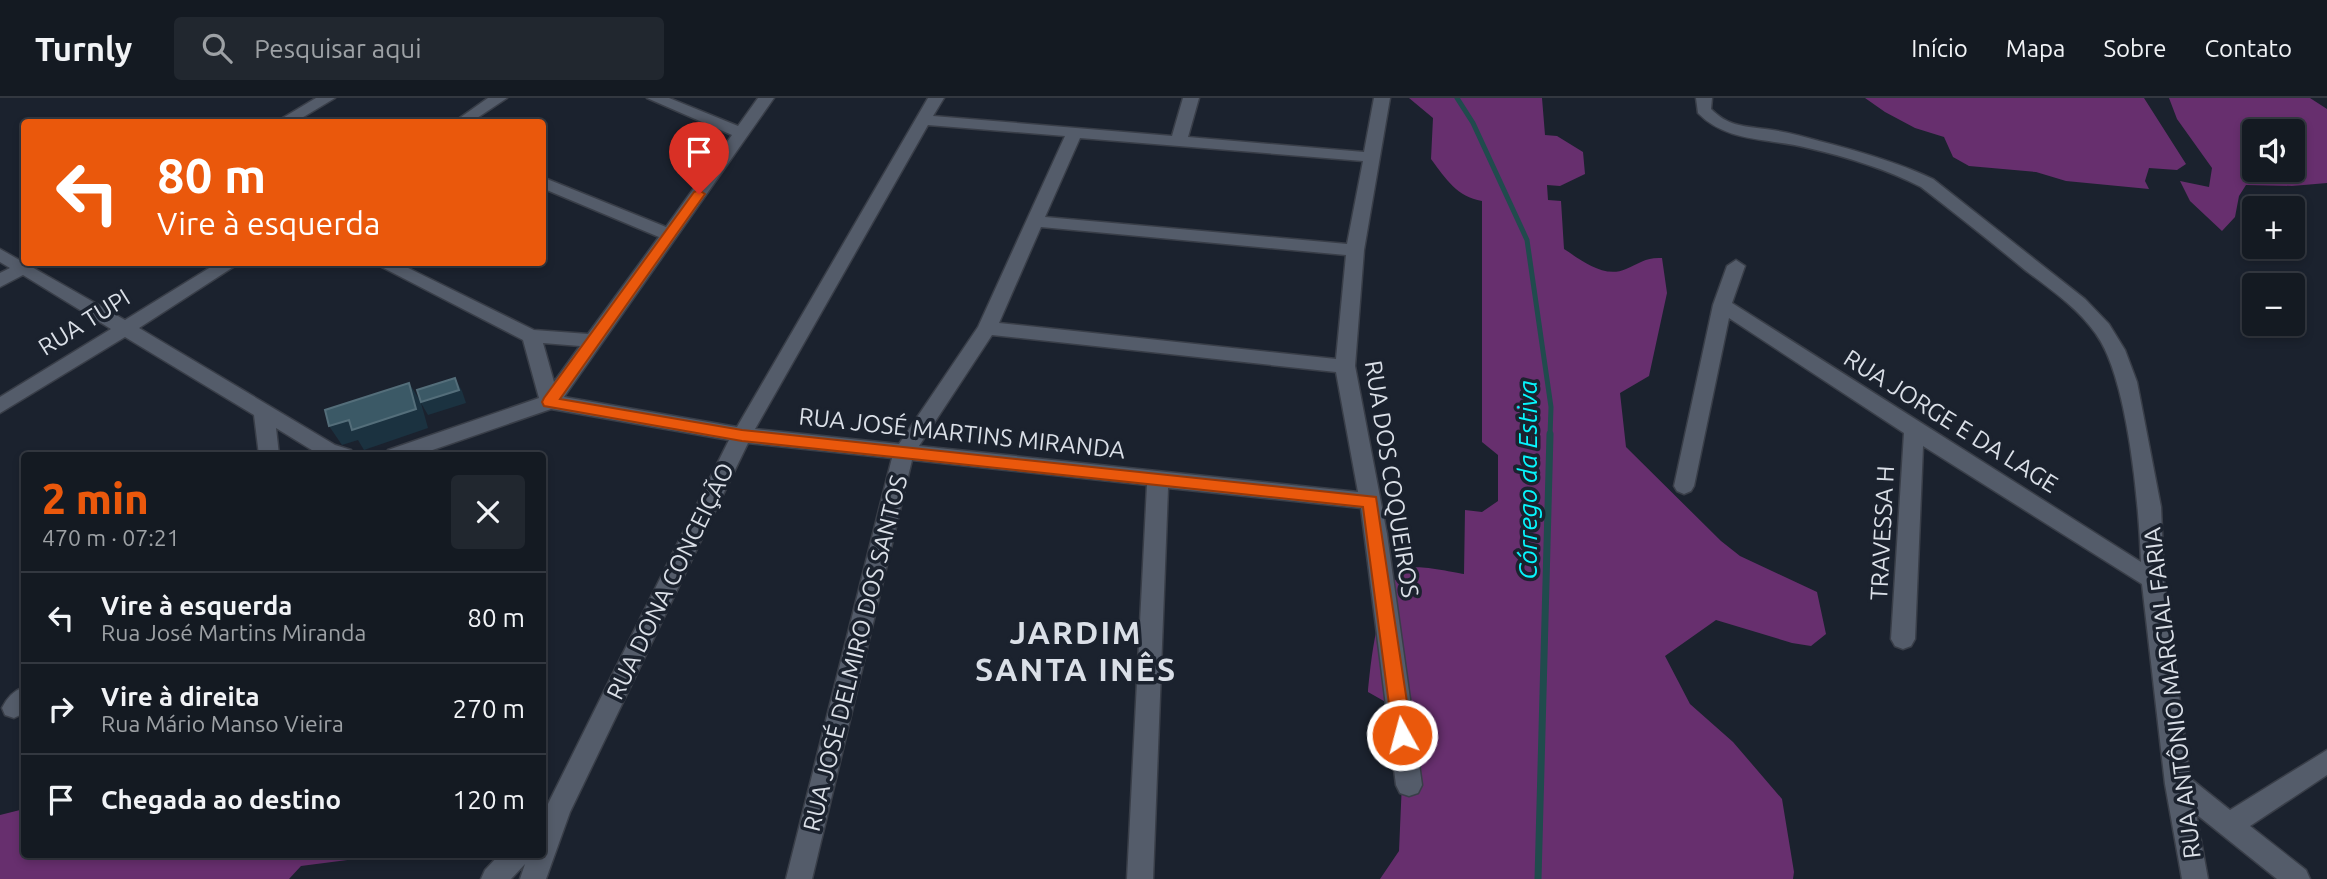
<!DOCTYPE html>
<html lang="pt">
<head>
<meta charset="utf-8">
<style>
	body { margin:0; font-family:Ubuntu,sans-serif; background:#21272f; color:#f1f3f6; height:100vh; display:flex; flex-direction:column; font-size:26px; white-space:nowrap }
	* { box-sizing:border-box; margin:0 }
	p { font-size:23px; color:#9da1a5 }
	.icon { flex:none; width:38px; height:38px; fill:none; stroke:currentColor; stroke-width:2; stroke-linecap:round; stroke-linejoin:round }
	.map { position:relative; flex:1; overflow:hidden }
	.sheet { position:absolute; left:21px; top:354px; width:525px; height:406px; display:flex; flex-direction:column; background:#141a22; border-radius:7px; box-shadow:0 4px 10px #0003,0 0 0 2px #333840 }
	.sheet>* { flex:none }
	.banner { position:absolute; left:21px; top:21px; width:525px; height:147px; border-radius:7px; box-shadow:0 4px 10px #0003,0 0 0 2px #333840; background:#ea580c; color:#fff; overflow:hidden }
	.controls { position:absolute; left:2242px; top:21px; display:grid; gap:14px }
	.controls a { display:grid; place-items:center; width:63px; height:63px; border-radius:7px; background:#141a22; box-shadow:0 4px 10px #0003,0 0 0 2px #333840; font-size:35px }
	.pin { position:absolute; display:grid; place-items:center; width:60px; height:60px; color:#fff; margin:-72px -30px; border-radius:50% 50% 50% 0; rotate:-45deg; box-shadow:0 0 7px #0007 }
	.pin .icon { rotate:45deg }
	.me { position:absolute; width:77px; margin:-38px; rotate:353deg; stroke-linejoin:round; filter:drop-shadow(0 0 5px #0008) }
	.turn { display:flex; align-items:center; gap:24px; height:147px; padding:0 21px; font-size:32px }
	.turn .icon { width:91px; height:91px; stroke-width:2.5 }
	.turn b { display:block; font-size:49px; line-height:60px }
	.round { display:grid; place-items:center; flex:none; width:74px; height:74px; border-radius:7px; background:#21272f }
	.head { display:flex; align-items:center; justify-content:space-between; height:119px; padding:0 21px }
	h1 { font-size:42px; font-weight:800; line-height:52px; color:#ea580c }
	ul { padding:0; list-style:none }
	li { display:flex; align-items:center; gap:21px; height:91px; padding:0 21px; border-top:2px solid #333840 }
	li div { flex:1 }
	li b { display:block; font-size:26px }
	li em { font-style:normal }
	header { display:flex; align-items:center; gap:42px; box-sizing:border-box; height:98px; padding:0 35px; background:#141a22; border-bottom:2px solid #333840 }
	header strong { font-size:33px }
	nav { display:flex; gap:38px; margin-inline-start:auto; font-size:24px }
	.search { width:490px; height:63px; background:#21272f; display:flex; align-items:center; gap:18px; box-sizing:border-box; padding:0 24px; border-radius:7px; color:#9da1a5; font-size:26px }
	.map>svg:first-child { display:block }
	.forest { fill:#672f6e; fill-rule:evenodd }
	.lines { fill:none; stroke-linecap:round; stroke-linejoin:round }
	.stream-far1 { stroke:#204b4d; stroke-width:5 }
	.stream { stroke:#204b4d; stroke-width:7 }
	.minor-casing { stroke:#393e48; stroke-width:3 }
	.minor { fill:#545c6a; fill-rule:evenodd }
	.shaded-wall { fill:#1b3240 }
	.building { fill:#3b5966; stroke:#546e7a; stroke-width:2 }
	.route { fill:#ea580c; stroke:#983908; stroke-width:2 }
	.labels { text-anchor:middle; dominant-baseline:central; stroke-width:7; stroke-linejoin:round; paint-order:stroke }
	.street-label { font-size:24px; fill:#dadfe7; stroke:#1b222e }
	.water-label { font-size:26px; font-style:italic; fill:#07f5fc; stroke:#1b222e }
	.district-label { font-size:32px; font-weight:bold; letter-spacing:2px; fill:#dadfe7; stroke:#1b222e }
</style>
</head>
<body>
<header>
<strong>Turnly</strong>
<div class="search"><svg class="icon" aria-label="search" viewBox="0 0 24 24"><circle cx="10" cy="10" r="6"/><path d="M15 15l6 6"/></svg>Pesquisar aqui</div>
<nav><a>Início</a><a>Mapa</a><a>Sobre</a><a>Contato</a></nav>
</header>
<div class="map">
<svg width="2327" height="781" viewBox="0 0 2327 781">
	<rect width="100%" height="100%" fill="#1b222e"/>
	<path class="forest" d="M1409 0H1542L1545 37 1557 38 1583 54 1585 76 1560 88 1547 87 1548 102 1561 103 1564 151C1581 162 1604 181 1626 171 1640 165 1646 159 1662 160L1667 195 1649 278 1620 295 1626 349 1721 443 1740 458 1817 494 1826 536 1811 548 1792 545 1716 522 1665 558 1690 606 1733 644 1782 701 1794 774 1793 781H1380L1399 753 1405 615 1368 594C1371 564 1378 482 1410 470 1420 467 1452 474 1464 476L1465 412 1482 414 1498 403V357L1482 344V103C1457 99 1446 81 1431 61L1433 20Z
		M1865 0H2144L2186 66 2177 72 2149 70 2145 83 2149 91 2066 83 2036 74 1969 68 1953 59 1944 39 1915 30 1885 14Z
		M2169 0H2310L2327 11V85L2292 88 2246 87 2239 98 2235 119 2222 133 2190 103 2180 83 2209 89 2212 70 2177 21ZM2254 33H2292V72H2254Z
		M24 711V756H466L459 761 386 757 301 768 289 781H0V717Z"/>
	<g class="lines">
		<path class="stream-far1" d="M1457 0 1473 25 1527 142 1551 309 1550 338"/>
		<path class="stream" d="M1538 781 1550 336"/>
		<g class="minor-casing">
			<path id="minor" d="M316 0H335L295 24H276Z
				M488 0H507L471 24H454Z
				M647 0H669L738 28 758 0H774L564 299 737 329 928 0H944L933 18 1172 38 1183 0H1199L1188 39 1364 54 1374 0H1390L1364 152 1355 268 1387 436 1422 687 1418 695 1409 698 1400 695 1396 687 1361 410 1168 390 1153 781H1127L1147 387 912 362 812 781H786L892 360 748 345 570 714 546 781H520L525 766 511 781H481L485 772 500 756H542V719L545 712 729 342 551 311 418 357H385L388 352 539 300 523 242 372 164H396L534 232 588 236 659 139 542 90V79L666 129 732 37ZM928 27 1065 38 978 229 899 346 755 331ZM1080 40 1363 63 1347 146 1045 119ZM1041 129 1346 157 1336 261 999 225ZM992 237 1336 274 1358 394 919 348ZM543 245 580 248 554 284Z
				M1696 0H1712L1711 11C1728 28 1742 28 1765 31 1783 33 1802 38 1819 43 1858 53 1897 64 1933 81L2085 201 2109 226 2125 252 2137 284 2161 409 2164 482 2190 680 2230 712 2327 652V677L2250 728 2306 772 2310 781H2277L2196 716 2208 781H2182L2165 686 2142 486 1923 348 1915 541 1911 548 1903 551 1895 548 1891 541 1904 335 1729 220 1694 388 1691 393 1684 396 1677 393 1674 388 1713 207 1727 168 1736 162 1745 168 1732 205 2141 464C2139 407 2128 280 2096 236 2078 210 2050 191 2025 172 1991 144 1956 116 1921 89 1886 71 1847 59 1808 50 1770 40 1727 45 1698 15Z
				M0 151 125 222 219 164H241L139 230 335 347 351 352 354 357H320L276 330 279 357H259L254 317 125 239 0 315V299L111 231 23 177 0 189V175L10 170 0 164Z
				M24 589V615L14 620 5 617 2 610C7 600 13 593 24 589Z"/>
		</g>
		<use href="#minor" class="minor"/>
	</g>
	<path class="shaded-wall" d="M455 280 462 293 466 305 428 317 421 305 428 330 364 352 358 342 342 347 329 328 409 285 421 304Z"/>
	<path class="building" d="M455 280 459 292 421 304 417 292Z
		M409 285 416 311 352 332 349 322 329 328 325 312Z"/>
	<path class="route" d="M699 92 705 96 560 301 742 332 1376 399 1412 637 1409 643 1402 645 1396 643 1393 637 1363 409 742 343 544 308 542 304 544 300 694 94Z"/>
	<g class="labels">
		<g class="street-label">
			<text transform="translate(84 224) rotate(-32)">RUA TUPI</text>
			<text transform="translate(1951 323) rotate(32)">RUA JORGE E DA LAGE</text>
			<text transform="translate(962 335) rotate(6)">RUA JOSÉ MARTINS MIRANDA</text>
			<text transform="translate(1392 381) rotate(81)">RUA DOS COQUEIROS</text>
			<text transform="translate(1882 435) rotate(-87)">TRAVESSA H</text>
			<text transform="translate(670 483) rotate(-64)">RUA DONA CONCEIÇÃO</text>
			<text transform="translate(855 555) rotate(-76)">RUA JOSÉ DELMIRO DOS SANTOS</text>
			<text transform="translate(2172 595) rotate(-97)">RUA ANTÔNIO MARCIAL FARIA</text>
		</g>
		<g class="water-label">
			<text transform="translate(1527 382) rotate(-90)">Córrego da Estiva</text>
		</g>
		<g class="district-label">
			<text x="1076" y="534">JARDIM<tspan x="1076" dy="37">SANTA INÊS</tspan></text>
		</g>
	</g>
</svg>
<div class="controls">
<a><svg class="icon" aria-label="sound" viewBox="0 0 24 24"><path d="M4 9h4l5-4v14l-5-4H4zM17 9q2 3 0 6"/></svg></a>
<a>+</a>
<a>−</a>
</div>
<div class="pin" style="left:699px;top:96px;background:#d93025"><svg class="icon" aria-label="arrive" viewBox="0 0 24 24"><path d="M6 21V4h12l-3 4 3 4H6"/></svg></div>
<svg class="me" style="left:1402px;top:637px" viewBox="-20 -20 40 40"><circle r="17" fill="#ea580c" stroke="#fff" stroke-width="3"/><path d="M0-11L8 9 0 5-8 9z" fill="#fff"/></svg>
<div class="banner">
<div class="turn"><svg class="icon" aria-label="left" viewBox="0 0 24 24"><path d="M17 20v-9H6M10 6l-5 5 5 5"/></svg><div><b>80 m</b>Vire à esquerda</div></div>
</div>
<section class="sheet">
<div class="head"><div><h1>2 min</h1><p>470 m · 07:21</p></div><a class="round"><svg class="icon" aria-label="close" viewBox="0 0 24 24"><path d="M6 6l12 12M18 6L6 18"/></svg></a></div>
<ul>
<li><svg class="icon" aria-label="left" viewBox="0 0 24 24"><path d="M17 20v-9H6M10 6l-5 5 5 5"/></svg><div><b>Vire à esquerda</b><p>Rua José Martins Miranda</p></div><em>80 m</em></li>
<li><svg class="icon" aria-label="right" viewBox="0 0 24 24"><path d="M7 20v-9h11M14 6l5 5-5 5"/></svg><div><b>Vire à direita</b><p>Rua Mário Manso Vieira</p></div><em>270 m</em></li>
<li><svg class="icon" aria-label="arrive" viewBox="0 0 24 24"><path d="M6 21V4h12l-3 4 3 4H6"/></svg><div><b>Chegada ao destino</b></div><em>120 m</em></li>
</ul>
</section>
</div>
</body>
</html>
